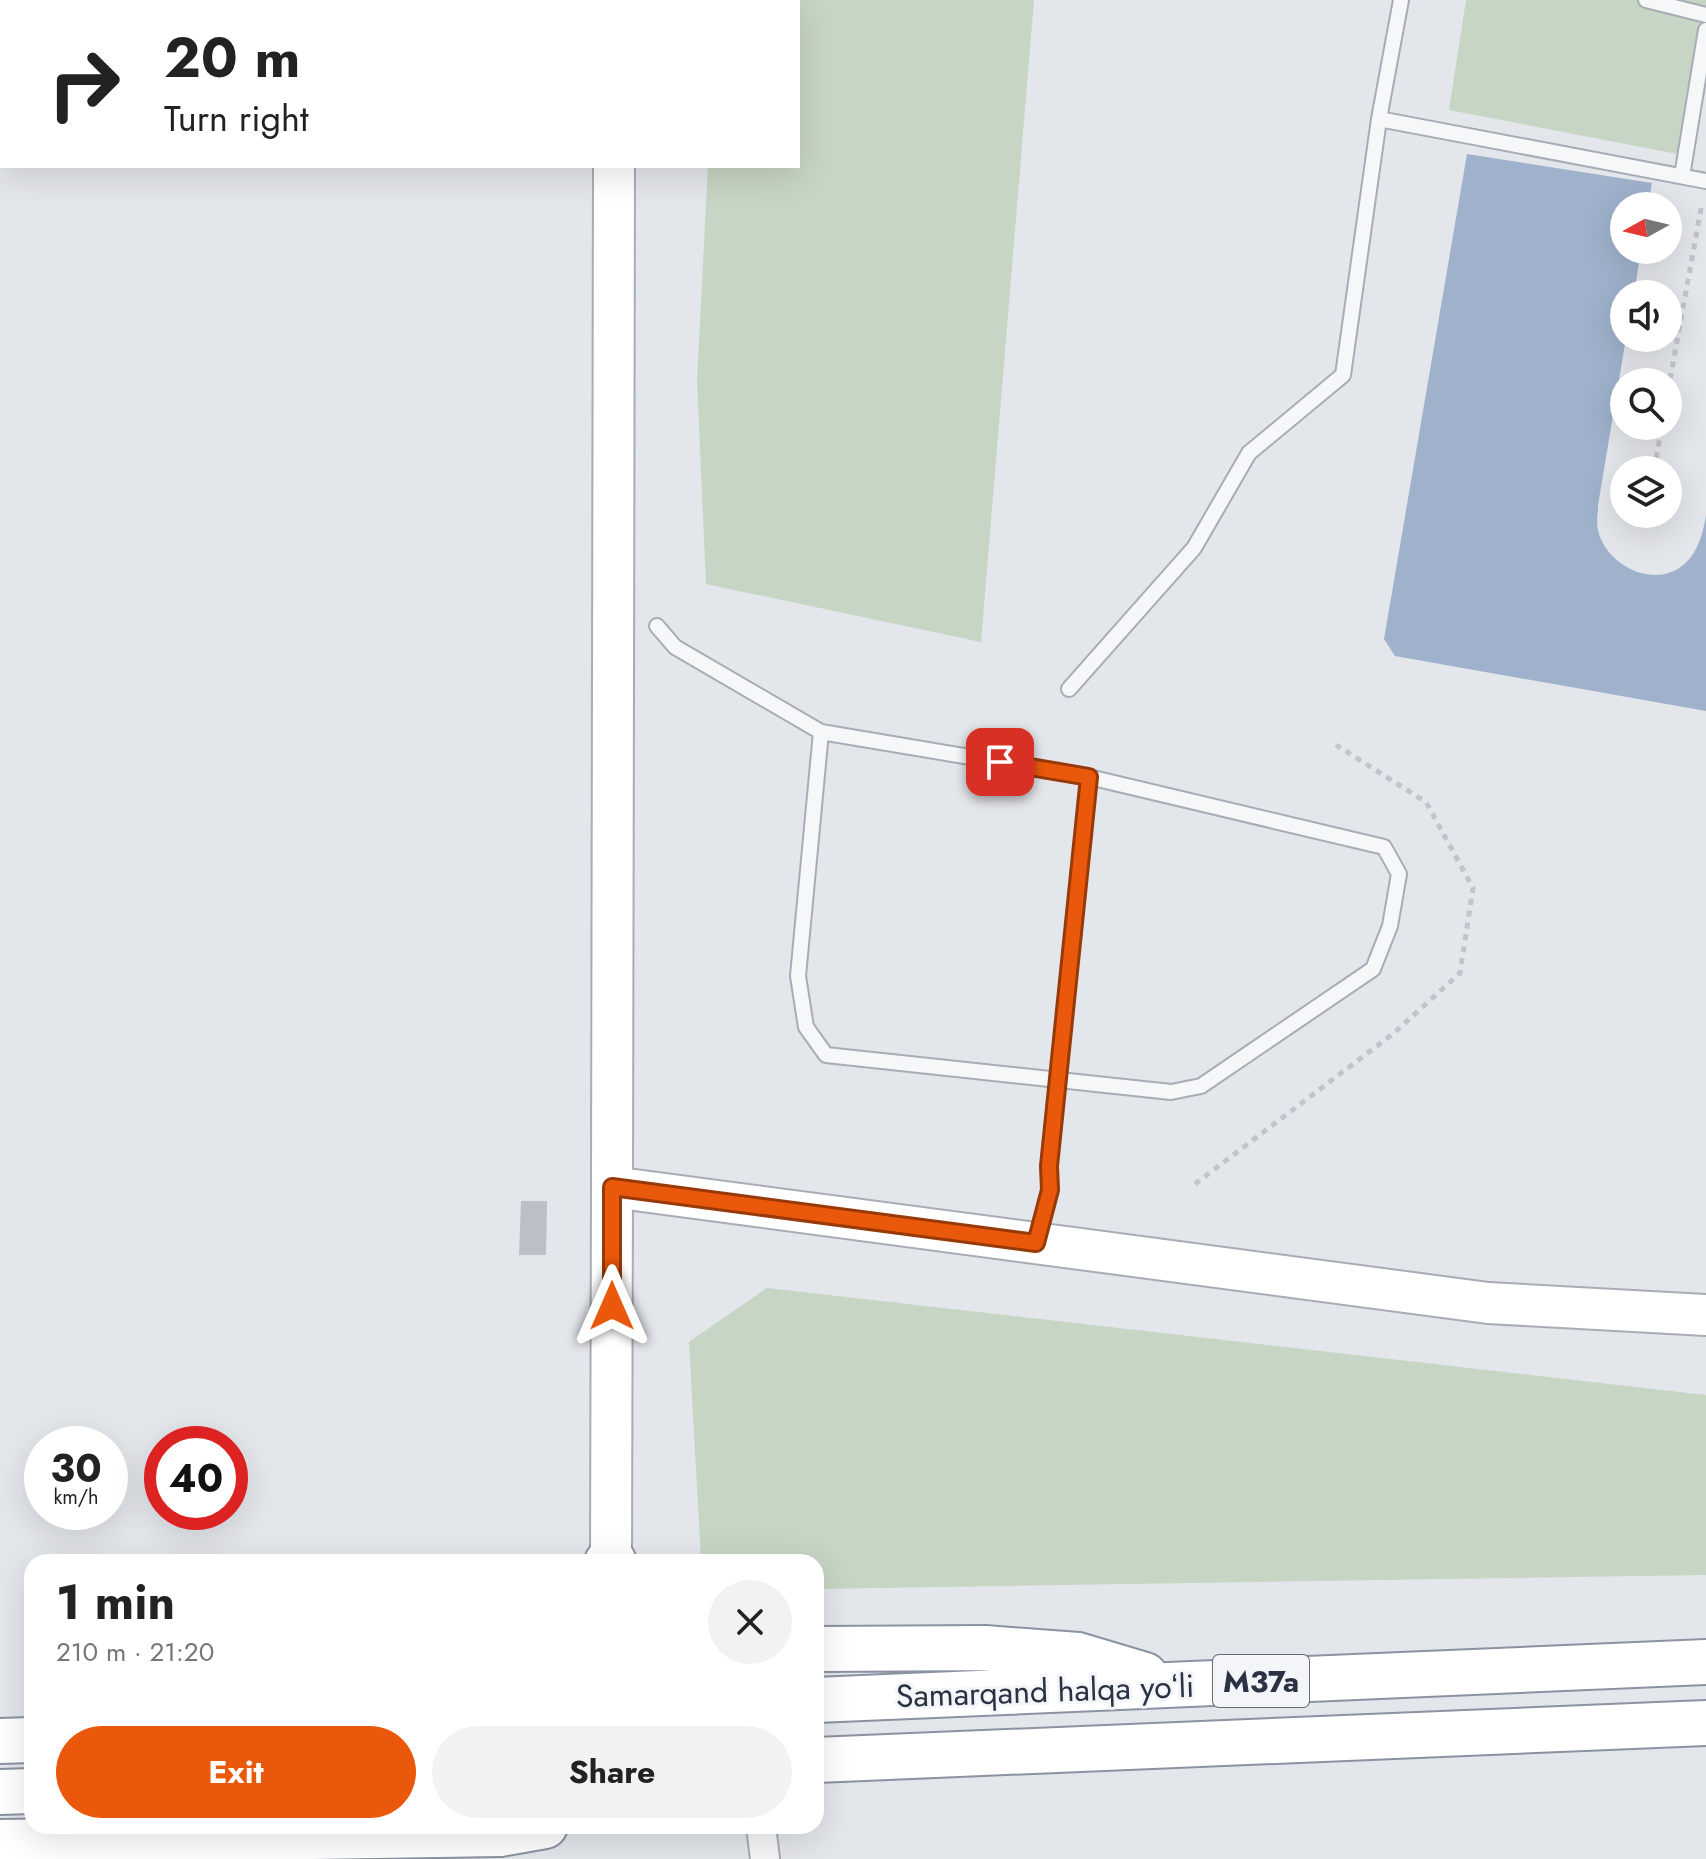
<!DOCTYPE html>
<html lang="en">
<head>
<meta charset="utf-8">
<style>
	body { margin:0; font-family:Jost,sans-serif; background:#f2f2f2; color:#222; height:100vh; display:flex; flex-direction:column; font-size:30px; white-space:nowrap }
	* { box-sizing:border-box; margin:0 }
	p { font-size:26px; color:#767676 }
	.icon { flex:none; width:44px; height:44px; fill:none; stroke:currentColor; stroke-width:2; stroke-linecap:round; stroke-linejoin:round }
	.map { position:relative; flex:1; overflow:hidden }
	.side { position:absolute; left:24px; top:1554px; width:800px; height:280px; display:flex; flex-direction:column; background:#fff; border-radius:24px; box-shadow:0 8px 32px #0002 }
	.side>* { flex:none }
	.guide { position:absolute; left:0px; top:0px; width:800px; height:168px; box-shadow:0 8px 32px #0002; background:#fff; color:#222; overflow:hidden }
	.needle { width:52px; rotate:262deg }
	.tools { position:absolute; left:1610px; top:192px; display:grid; gap:16px }
	.tools a { display:grid; place-items:center; width:72px; height:72px; border-radius:50%; background:#fff; box-shadow:0 8px 32px #0002; font-size:40px }
	.speed { position:absolute; left:24px; top:1426px; display:flex; gap:16px; font-size:40px; font-weight:700; text-align:center }
	.speed>* { display:grid; place-content:center; width:104px; height:104px; border-radius:50%; background:#fff; box-shadow:0 8px 32px #0002; line-height:1 }
	.speed small { font-size:20px; font-weight:400 }
	.speed .limit { border:12px solid #d22; background:#fff; color:#111 }
	.pin { position:absolute; display:grid; place-items:center; width:68px; height:68px; color:#fff; margin:-34px; border-radius:16px; box-shadow:0 4px 12px #0006 }
	.me { position:absolute; width:88px; margin:-44px; rotate:0deg; stroke-linejoin:round; filter:drop-shadow(0 0 6px #0008) }
	.turn { display:flex; align-items:center; gap:28px; height:168px; padding:0 32px; font-size:36px }
	.turn .icon { width:104px; height:104px; stroke-width:2.5 }
	.turn b { display:block; font-size:56px; line-height:68px }
	.round { display:grid; place-items:center; flex:none; width:84px; height:84px; border-radius:42px; background:#f2f2f2 }
	.headline { display:flex; align-items:center; justify-content:space-between; height:136px; padding:0 32px }
	h1 { font-size:48px; font-weight:700; line-height:60px }
	.primary-button { display:flex; gap:16px; margin-top:auto; padding:16px 32px }
	.primary-button a { flex:1; height:92px; border-radius:48px; background:#ea580c; color:#fff; font-size:32px; font-weight:700; line-height:92px; text-align:center }
	.primary-button a+a { background:#f2f2f2; color:#222 }
	.map>svg:first-child { display:block }
	.green { fill:#c7d5c4 }
	.water { fill:#9fb1cb }
	.building { fill:#babfc8 }
	.lines { fill:none; stroke-linecap:round; stroke-linejoin:round }
	.lane-casing { stroke:#a8acb5; stroke-width:18 }
	.street-casing { stroke:#a8acb5; stroke-width:32 }
	.secondary-casing { stroke:#a8acb5; stroke-width:44 }
	.highway-casing { stroke:#8b92a2; stroke-width:48 }
	.path { stroke:#c1c4ca; stroke-width:5; stroke-dasharray:6 6; stroke-linecap:butt }
	.lane { stroke:#f6f7f9; stroke-width:14 }
	.street { stroke:#f6f7f9; stroke-width:28 }
	.secondary { stroke:#fff; stroke-width:40 }
	.highway { stroke:#fff; stroke-width:44 }
	.route-casing { stroke:#983908; stroke-width:20 }
	.route { stroke:#ea580c; stroke-width:14 }
	.labels { text-anchor:middle; dominant-baseline:central; stroke-width:6; stroke-linejoin:round; paint-order:stroke }
	.shield { fill:#f3f5f8; stroke:#676c79; stroke-width:2 }
	.shield-label { font-size:30px; font-weight:bold; fill:#2b3243 }
	.street-label { font-size:32px; fill:#2b3243; stroke:#f3f5f8 }
</style>
</head>
<body>
<div class="map">
<svg width="1706" height="1859" viewBox="0 0 1706 1859">
	<rect width="100%" height="100%" fill="#e3e6eb"/>
	<path class="green" d="M716 0H1034L981 642 706 584 697 380 708 166H798V2Z
		M1466 0H1706V80L1693 157 1449 110Z
		M767 1288 1706 1395V1575L816 1589V1562H705L701 1559 689 1342Z"/>
	<path class="water" d="M1467 154 1652 183 1648 206H1624V250H1641L1634 294H1624V338H1626L1598 505C1598 513 1596 522 1598 530 1605 564 1652 589 1682 566 1698 554 1703 533 1706 515V711L1395 656 1384 639Z"/>
	<path class="building" d="M521 1201H547L546 1255H519Z"/>
	<g class="lines">
		<g class="lane-casing">
			<path id="lane" d="M1646 0 1706 15
				M1379 119 1706 181
				M1682 176 1706 30
				M657 626 675 647 821 732 1089 777 1384 847 1399 874 1390 926 1373 969 1201 1086 1171 1092 826 1055 806 1027 798 976 821 732
				M1069 689 1194 548 1249 453 1343 375 1379 119 1401 0
				M1037 1239 1050 1190 1049 1166 1089 777"/>
		</g>
		<g class="street-casing">
			<path id="street" d="M761 1826 765 1859"/>
		</g>
		<g class="secondary-casing">
			<path id="secondary" d="M615 2V0
				M614 166 612 1187 1488 1303 1706 1315
				M611 1562 612 1187"/>
		</g>
		<g class="highway-casing">
			<path id="highway" d="M607 1562 611 1557 614 1562
				M816 1649 985 1648 1078 1655 1145 1675
				M816 1700 1706 1662
				M0 1741 32 1740
				M816 1760 1706 1723
				M0 1792 32 1791
				M0 1842 500 1834 545 1826"/>
		</g>
		<path class="path" d="M1668 391 1702 203
			M1654 470 1662 426
			M1644 523 1646 514
			M1195 1184 1394 1033 1460 973 1473 888 1426 802 1336 745"/>
		<use href="#lane" class="lane"/>
		<use href="#street" class="street"/>
		<use href="#secondary" class="secondary"/>
		<use href="#highway" class="highway"/>
	</g>
	<g class="lines">
		<g class="route-casing">
			<path id="route" d="M612 1306V1187L1036 1243 1050 1190 1049 1166 1089 777 1000 762"/>
		</g>
		<use href="#route" class="route"/>
	</g>
	<g class="labels">
		<rect class="shield" x="1213" y="1655" width="96" height="52" rx="6"/>
		<g class="shield-label">
			<text x="1261" y="1681">M37a</text>
		</g>
		<g class="street-label">
			<text transform="translate(1045 1691) rotate(-2)">Samarqand halqa yoʻli</text>
		</g>
	</g>
</svg>
<div class="tools">
<a><svg class="needle" viewBox="-14 -14 28 28"><path d="M0-13l5 13h-10z" fill="#e53935"/><path d="M0 13l5-13h-10z" fill="#767676"/></svg></a>
<a><svg class="icon" aria-label="sound" viewBox="0 0 24 24"><path d="M4 9h4l5-4v14l-5-4H4zM17 9q2 3 0 6"/></svg></a>
<a><svg class="icon" aria-label="search" viewBox="0 0 24 24"><circle cx="10" cy="10" r="6"/><path d="M15 15l6 6"/></svg></a>
<a><svg class="icon" aria-label="layers" viewBox="0 0 24 24"><path d="M12 4l9 5-9 5-9-5zM3 14l9 5 9-5"/></svg></a>
</div>
<div class="speed"><div>30<small>km/h</small></div><div class="limit">40</div></div>
<div class="pin" style="left:1000px;top:762px;background:#d93025"><svg class="icon" aria-label="arrive" viewBox="0 0 24 24"><path d="M6 21V4h12l-3 4 3 4H6"/></svg></div>
<svg class="me" style="left:612px;top:1306px" viewBox="-20 -20 40 40"><path d="M0-17L14 15 0 8-14 15z" fill="#ea580c" stroke="#fff" stroke-width="4"/></svg>
<div class="guide">
<div class="turn"><svg class="icon" aria-label="right" viewBox="0 0 24 24"><path d="M7 20v-9h11M14 6l5 5-5 5"/></svg><div><b>20 m</b>Turn right</div></div>
</div>
<section class="side">
<div class="headline"><div><h1>1 min</h1><p>210 m · 21:20</p></div><a class="round"><svg class="icon" aria-label="close" viewBox="0 0 24 24"><path d="M6 6l12 12M18 6L6 18"/></svg></a></div>
<div class="primary-button"><a>Exit</a><a>Share</a></div>
</section>
</div>
</body>
</html>
